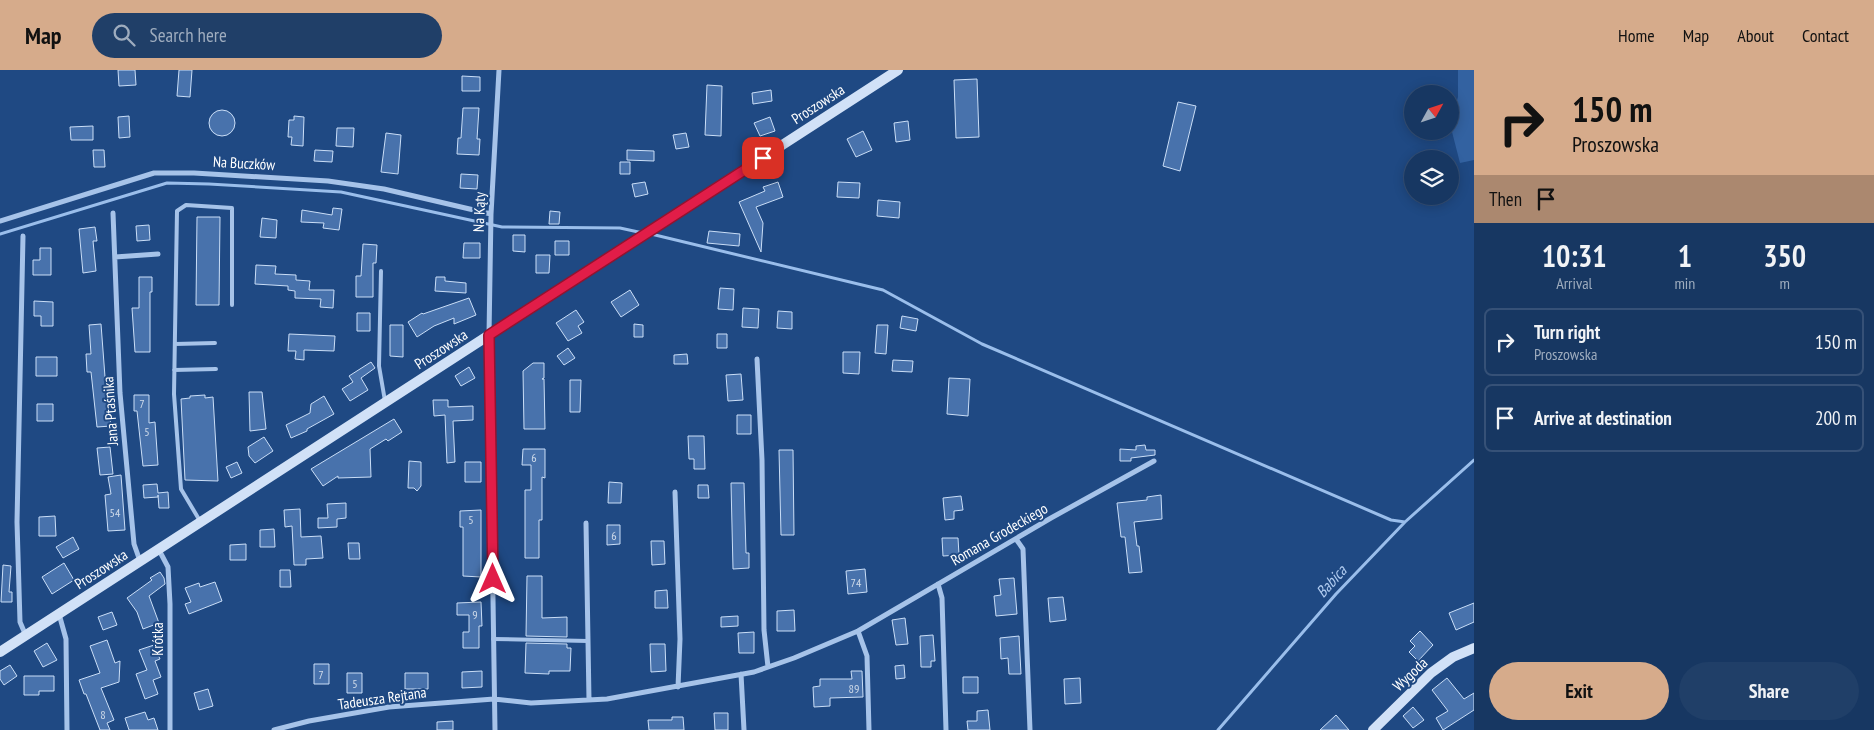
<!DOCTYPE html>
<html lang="en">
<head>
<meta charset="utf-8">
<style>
	body { margin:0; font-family:"PT Sans Narrow",sans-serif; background:#203f68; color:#f1f3f6; height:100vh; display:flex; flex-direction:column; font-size:19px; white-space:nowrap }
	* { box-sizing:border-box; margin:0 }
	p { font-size:16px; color:#9eacbe }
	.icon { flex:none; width:28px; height:28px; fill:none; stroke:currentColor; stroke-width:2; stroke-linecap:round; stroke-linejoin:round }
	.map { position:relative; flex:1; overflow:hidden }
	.side { display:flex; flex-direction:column; background:#173762; width:400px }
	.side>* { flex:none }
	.hud { background:#d6ab8b; color:#111; overflow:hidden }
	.needle { width:32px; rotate:50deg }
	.fabs { position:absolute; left:1404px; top:15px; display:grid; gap:10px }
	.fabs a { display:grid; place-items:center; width:55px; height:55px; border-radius:50%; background:#173762; box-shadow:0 2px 12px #0003,0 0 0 1px #365177; font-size:25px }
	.pin { position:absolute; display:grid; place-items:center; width:42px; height:42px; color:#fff; margin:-21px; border-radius:10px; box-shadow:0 2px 8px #0006 }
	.me { position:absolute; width:55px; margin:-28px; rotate:0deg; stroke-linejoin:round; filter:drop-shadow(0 0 4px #0008) }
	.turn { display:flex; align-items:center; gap:18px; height:105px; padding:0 15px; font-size:22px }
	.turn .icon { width:65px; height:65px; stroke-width:2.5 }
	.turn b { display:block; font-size:35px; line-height:42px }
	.then { display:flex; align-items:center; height:48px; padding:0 15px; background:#0003; gap:10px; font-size:19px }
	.eta { display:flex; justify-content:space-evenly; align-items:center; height:85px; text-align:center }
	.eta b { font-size:30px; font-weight:800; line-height:35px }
	.cta { display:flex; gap:10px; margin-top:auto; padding:10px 15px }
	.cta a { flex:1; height:58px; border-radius:30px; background:#d6ab8b; color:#111; font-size:20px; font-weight:800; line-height:58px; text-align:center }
	.cta a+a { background:#203f68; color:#f1f3f6 }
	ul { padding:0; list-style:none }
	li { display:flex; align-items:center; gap:15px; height:68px; margin:0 10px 8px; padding:0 5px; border:2px solid #365177; border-radius:8px }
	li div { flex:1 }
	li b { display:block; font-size:19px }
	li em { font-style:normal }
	header { display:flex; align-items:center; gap:30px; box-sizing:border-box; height:70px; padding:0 25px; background:#d6ab8b; color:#111 }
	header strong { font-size:24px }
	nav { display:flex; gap:28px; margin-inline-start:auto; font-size:18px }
	.search { width:350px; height:45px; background:#203f68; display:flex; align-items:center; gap:12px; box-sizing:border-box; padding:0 18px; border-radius:28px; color:#9eacbe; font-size:19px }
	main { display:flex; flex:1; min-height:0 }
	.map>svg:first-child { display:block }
	.green { fill:#3362a1 }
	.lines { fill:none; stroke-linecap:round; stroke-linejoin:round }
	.stream { stroke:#9abeeb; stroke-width:3 }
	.building { fill:#4872ac; stroke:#cadef7 }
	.lane { stroke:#a6c3e9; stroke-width:4 }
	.street { stroke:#a6c3e9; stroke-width:5 }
	.secondary { stroke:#d1e1f7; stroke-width:10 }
	.route-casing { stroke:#92132f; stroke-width:12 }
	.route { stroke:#e11d48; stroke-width:9 }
	.labels { text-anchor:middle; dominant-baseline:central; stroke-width:4; stroke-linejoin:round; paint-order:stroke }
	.number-label { font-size:12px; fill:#d1dcea }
	.street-label { font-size:15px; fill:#fff; stroke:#1f4983 }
	.water-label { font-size:16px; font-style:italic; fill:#b2cdf1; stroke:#1f4983 }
</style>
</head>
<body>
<header>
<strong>Map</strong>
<div class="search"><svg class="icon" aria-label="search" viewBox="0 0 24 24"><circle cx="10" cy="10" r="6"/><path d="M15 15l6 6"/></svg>Search here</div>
<nav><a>Home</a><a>Map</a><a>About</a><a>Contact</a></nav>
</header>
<main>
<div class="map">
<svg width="1474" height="660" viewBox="0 0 1474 660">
	<rect width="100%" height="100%" fill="#1f4983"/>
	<path class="green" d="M1458 0H1474V90L1460 93 1450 54 1458 27Z"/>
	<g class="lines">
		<path class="stream" d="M0 164 167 113 209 114 341 122 502 157 620 158 643 163
			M651 164 883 220 982 274 1391 450 1405 452
			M1218 660 1336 524 1405 452 1474 390"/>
	</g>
	<path class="building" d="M118 0H135L136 15 119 16Z
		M179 0H192L190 27 177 26Z
		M462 6 480 7V21H462Z
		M977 9 979 67 956 68 954 10Z
		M707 15 722 16 721 66 705 65Z
		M771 20 772 31 753 34 752 23Z
		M1178 32 1196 36 1180 101 1163 96Z
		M463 38H479L477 69H480L479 85 457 84 458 68H461Z
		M209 53a13 13 0 1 1 26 0a13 13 0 1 1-26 0Z
		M129 46 130 67 119 68 118 47Z
		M294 46 304 47 303 76 291 75 292 67H288L289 50H294Z
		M770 47 775 61 760 66 754 53Z
		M908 51 910 70 896 72 894 53Z
		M93 56V70H71L70 57Z
		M337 58H354L353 77 336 76Z
		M863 61 872 80 856 87 847 69Z
		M386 63 401 65 398 104 381 102Z
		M686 63 689 77 676 79 673 65Z
		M93 80H104L105 97H94Z
		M315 80 333 81 332 92 314 91Z
		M627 80 654 81V91L627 90Z
		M620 92H630V104H620Z
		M461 104 478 105 477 119 460 118Z
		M645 112 648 124 635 127 632 114Z
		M778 112 783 127 756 137 763 153 761 182 739 132 765 121 763 117Z
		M838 112 860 113 859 128 837 127Z
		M878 130 900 132 899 148 877 146Z
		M333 138 342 139 339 160 323 158 324 153 301 152 302 140 332 145Z
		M550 141 560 142 559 154H549Z
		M197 147H220L219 235H196Z
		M262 148 277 150 276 168 260 167Z
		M149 155 150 170 137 171 136 156Z
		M95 157 97 171H93L96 201 83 203 79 159Z
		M709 161 740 164 739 176 707 173Z
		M513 165H525V182L513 181Z
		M555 171H569V185H555Z
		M464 173H480V188H463Z
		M363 174 377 175 376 193H373V227H356V206H361Z
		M40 178H51V205H33V190H40Z
		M536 185H550L549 203H536Z
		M256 195 276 196 275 204 296 205V210L310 211 309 220H334L333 238 320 237 321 229 295 228V221L288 220V216L255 214Z
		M139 207H152V222H150V282H135L132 238H139Z
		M436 207H445V211L466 213V223L435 221Z
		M720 218 734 219 733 240 718 239Z
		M630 220 639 235 621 247 611 232Z
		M469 228 476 245 454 254V248L434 256 417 267 408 252 422 243 423 244Z
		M34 231 53 232V256H41V246H34Z
		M743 238 759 239 758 258 742 257Z
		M576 240 584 252 578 256 582 263 568 271 556 253Z
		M778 241 792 242V259L777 258Z
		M357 243H370V261H357Z
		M902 246 918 249 916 261 900 258Z
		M101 254 105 307 111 356 97 357 91 302H87L86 284H91L89 255Z
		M634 254 643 255V267H634Z
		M390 255H403V287L390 286Z
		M877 255H888L886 284 875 283Z
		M289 264 335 266 334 281 304 280V290L295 289 296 281H288Z
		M717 264H727V278H717Z
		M568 278 575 288 564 295 557 286Z
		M843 282H860L859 304 843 303Z
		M687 284 688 294H674V285Z
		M36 287H57V306H36Z
		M893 290 913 291 912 302 892 301Z
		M371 292 375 298 361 308 368 320 350 331 342 319 353 312 349 306Z
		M533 293H544V308L542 309H544L545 359H524L523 301Z
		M469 297 475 308 461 316 455 306Z
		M741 304 743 330 728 331 726 305Z
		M949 308 970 309 968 346 947 344Z
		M570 310H581L580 342H570Z
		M249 322H262L266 359 250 361Z
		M134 325H149V353L155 352 158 395 143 396 137 341H134Z
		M205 325V328L213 327 218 411 185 410 181 329 190 328V326Z
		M324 326 334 344 307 359V361L291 368 286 355 310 343 311 334Z
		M433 330H448V337L473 336V350L453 351 455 392 447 393 445 345 434 346Z
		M37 334H53V351H37Z
		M737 345H751V364H737Z
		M394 349 402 362 388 371 386 369 370 379 371 407 338 408V406L323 416 311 399Z
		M688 366H704L705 399H694V389H689Z
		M264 367 273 381 255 393 249 386 248 377Z
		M1145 375 1146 380H1155V385L1131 388V391H1120V379L1136 380V376Z
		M110 377 113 404 100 405 97 378Z
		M523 379H545V408L542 407V450H539V488H525V420H531V395H522Z
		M779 380H793L794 465H781Z
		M409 391 421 392V416L417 421 414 418H408Z
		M237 392 242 403 231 408 226 397Z
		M465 392H481V412H465Z
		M121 405 125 460 108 461 105 425 111 424 108 407Z
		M609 412 622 413 621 433H608Z
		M731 413H744L746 483H749V498L733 499Z
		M157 414 158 423 168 422 169 438H159L158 425V427L144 428 143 415Z
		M698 415H708L709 428H698Z
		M1161 425 1162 449 1134 452 1137 476H1139L1142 502 1129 503 1125 467H1121L1117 433 1147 430V427Z
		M961 426 963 440 954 441V449L945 450 943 428Z
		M346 433V448L337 449V457L318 458V448H328L327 434Z
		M300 439 301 467 321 466 323 488 306 489V495H294L292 456 285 457 284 440Z
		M481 440V507L463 506V457H460V441Z
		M55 446 56 466H39V447Z
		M607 455H620V474L607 475Z
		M274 459 275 477H260V460Z
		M73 467 79 479 63 488 56 477Z
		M942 468H958L959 485 943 486Z
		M651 471H664L665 494 652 495Z
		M348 473H359L360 489H349Z
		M246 474V490H230V475Z
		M64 493 74 510 52 524 42 507Z
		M3 495 11 496 9 522H12V532H1Z
		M865 499 867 522 848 524 846 501Z
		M280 500H290L291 517H280Z
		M160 502 164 508 165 514 149 526 159 553 143 559 137 542 127 528 152 510 150 508Z
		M527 506H542V548L567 547V567L526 566Z
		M1014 508 1017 544 996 546 994 526 1001 525 999 509Z
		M215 512 222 531 189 544 185 534 191 532 185 518 199 513 200 517Z
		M667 520 668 538H655V521Z
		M1063 527 1066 550 1050 552 1048 528Z
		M481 532 482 556H479V578H463V562H469V545H457V533Z
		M1474 533V552L1456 560 1449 543Z
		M794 540 795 561H777V541Z
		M112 542 117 555 103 560 98 547Z
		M738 546V556L721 557V547Z
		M905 548 908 574 896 575 892 550Z
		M1420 561 1433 575 1418 591 1409 582 1415 576 1410 571Z
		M754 562V583H739L738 563Z
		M933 565 935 591H931V597H921L920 566Z
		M1019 566 1021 604H1009L1008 588 1001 589 1000 568Z
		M107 570 115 593 120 591 119 612 101 618 114 650 107 653 110 660H100L86 624H84L79 610 100 603 90 576Z
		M47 573 57 590 43 597 34 581Z
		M526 573 567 574V578H571L570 601H549V604L525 603Z
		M650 574H665L666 601 651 602Z
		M154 575 160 589 155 591 161 607 153 610 158 624 145 629 136 604 147 600 139 580Z
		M314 594H329V614H314Z
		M10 595 17 606 4 615 0 609V601Z
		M904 595 905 608 896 609 895 596Z
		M482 601V617L462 618V602Z
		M851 601H862L863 627 830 628V636L814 637 813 617 820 616V609H852Z
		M347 603H362V623H347Z
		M405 603H428V619H405Z
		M24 606H54V621H39V625H24Z
		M963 607H978V623H963Z
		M1080 608 1081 633 1065 634 1064 609Z
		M1447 608 1464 629 1474 623V640L1443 660 1436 648 1448 641 1432 620Z
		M208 619 213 636 199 640 194 623Z
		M1413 637 1424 650 1413 658 1403 646Z
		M988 640 990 660H968L967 651H977V641Z
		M145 642 148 650 154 648 158 660H129L125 648Z
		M714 643H728V660H715Z
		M1336 645 1349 660H1320Z
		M672 647H683L684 660H649L648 650H672Z
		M453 651V660H437V652Z"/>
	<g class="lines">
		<path class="lane" d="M381 201 379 296 385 331
			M175 274 215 273
			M174 300 216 299
			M200 451 181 419 174 324 177 141 186 135 232 138V235
			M493 569 588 571"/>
		<path class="street" d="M113 143 120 323 134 474 140 491
			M0 151 154 103H194L328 111 384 119 491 144
			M23 166 17 452 20 552 26 566
			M115 187 158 184
			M757 289 762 390 764 560 768 597
			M675 422 680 569 678 617
			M586 453 589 630
			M1016 469 1023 479 1030 660
			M159 480 168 497 170 534V660
			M938 514 942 528 946 660
			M59 544 66 569 67 660
			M858 561 867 586 869 660
			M741 604 744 660
			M274 660 309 651 389 637 494 629 531 633 607 629 754 602 794 588 858 561 1051 448 1154 391
			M495 660 489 265 491 144 499 0"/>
		<path class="secondary" d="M0 582 898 0
			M1373 660 1431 603 1453 587 1474 578"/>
	</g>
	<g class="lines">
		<g class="route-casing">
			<path id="route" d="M493 509 489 265 763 88"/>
		</g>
		<use href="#route" class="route"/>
	</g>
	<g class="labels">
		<g class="number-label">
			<text x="142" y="333">7</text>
			<text x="147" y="361">5</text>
			<text x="534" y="387">6</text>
			<text x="115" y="442">54</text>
			<text x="471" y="449">5</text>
			<text x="614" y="465">6</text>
			<text x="856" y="512">74</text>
			<text x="475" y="544">9</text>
			<text x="321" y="604">7</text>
			<text x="355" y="613">5</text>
			<text x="854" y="618">89</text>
			<text x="103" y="644">8</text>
		</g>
		<g class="street-label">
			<text transform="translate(818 34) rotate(-33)">Proszowska</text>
			<text transform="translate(244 93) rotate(3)">Na Buczków</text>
			<text transform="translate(479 142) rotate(-88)">Na Kąty</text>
			<text transform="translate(441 279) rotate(-33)">Proszowska</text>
			<text transform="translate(110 341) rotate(-94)">Jana Ptaśnika</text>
			<text transform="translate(999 464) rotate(-30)">Romana Grodeckiego</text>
			<text transform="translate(101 499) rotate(-33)">Proszowska</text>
			<text transform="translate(157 569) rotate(-90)">Krótka</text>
			<text transform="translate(1410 604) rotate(-43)">Wygoda</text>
			<text transform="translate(382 628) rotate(-8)">Tadeusza Rejtana</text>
		</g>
		<g class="water-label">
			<text transform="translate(1331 511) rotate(-48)">Babica</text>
		</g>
	</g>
</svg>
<div class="fabs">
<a><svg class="needle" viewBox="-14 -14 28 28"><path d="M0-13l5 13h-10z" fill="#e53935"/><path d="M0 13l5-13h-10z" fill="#9eacbe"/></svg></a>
<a><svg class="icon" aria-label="layers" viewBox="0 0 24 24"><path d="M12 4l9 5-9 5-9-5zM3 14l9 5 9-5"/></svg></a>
</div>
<div class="pin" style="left:763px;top:88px;background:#d93025"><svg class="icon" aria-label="arrive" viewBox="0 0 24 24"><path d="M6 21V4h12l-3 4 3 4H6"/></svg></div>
<svg class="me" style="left:493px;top:509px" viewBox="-20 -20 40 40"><path d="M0-17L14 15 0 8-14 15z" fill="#e11d48" stroke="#fff" stroke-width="4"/></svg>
</div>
<section class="side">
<div class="hud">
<div class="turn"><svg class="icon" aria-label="right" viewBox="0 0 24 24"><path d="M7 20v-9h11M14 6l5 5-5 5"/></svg><div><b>150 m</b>Proszowska</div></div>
<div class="then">Then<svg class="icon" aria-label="arrive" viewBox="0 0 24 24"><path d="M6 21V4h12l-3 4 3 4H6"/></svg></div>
</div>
<div class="eta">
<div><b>10:31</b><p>Arrival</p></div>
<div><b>1</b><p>min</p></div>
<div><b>350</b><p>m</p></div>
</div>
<ul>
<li><svg class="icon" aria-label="right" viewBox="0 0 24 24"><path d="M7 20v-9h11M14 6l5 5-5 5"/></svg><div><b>Turn right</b><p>Proszowska</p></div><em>150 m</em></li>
<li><svg class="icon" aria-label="arrive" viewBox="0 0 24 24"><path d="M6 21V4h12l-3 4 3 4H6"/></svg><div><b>Arrive at destination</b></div><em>200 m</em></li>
</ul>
<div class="cta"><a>Exit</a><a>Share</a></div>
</section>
</main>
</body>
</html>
